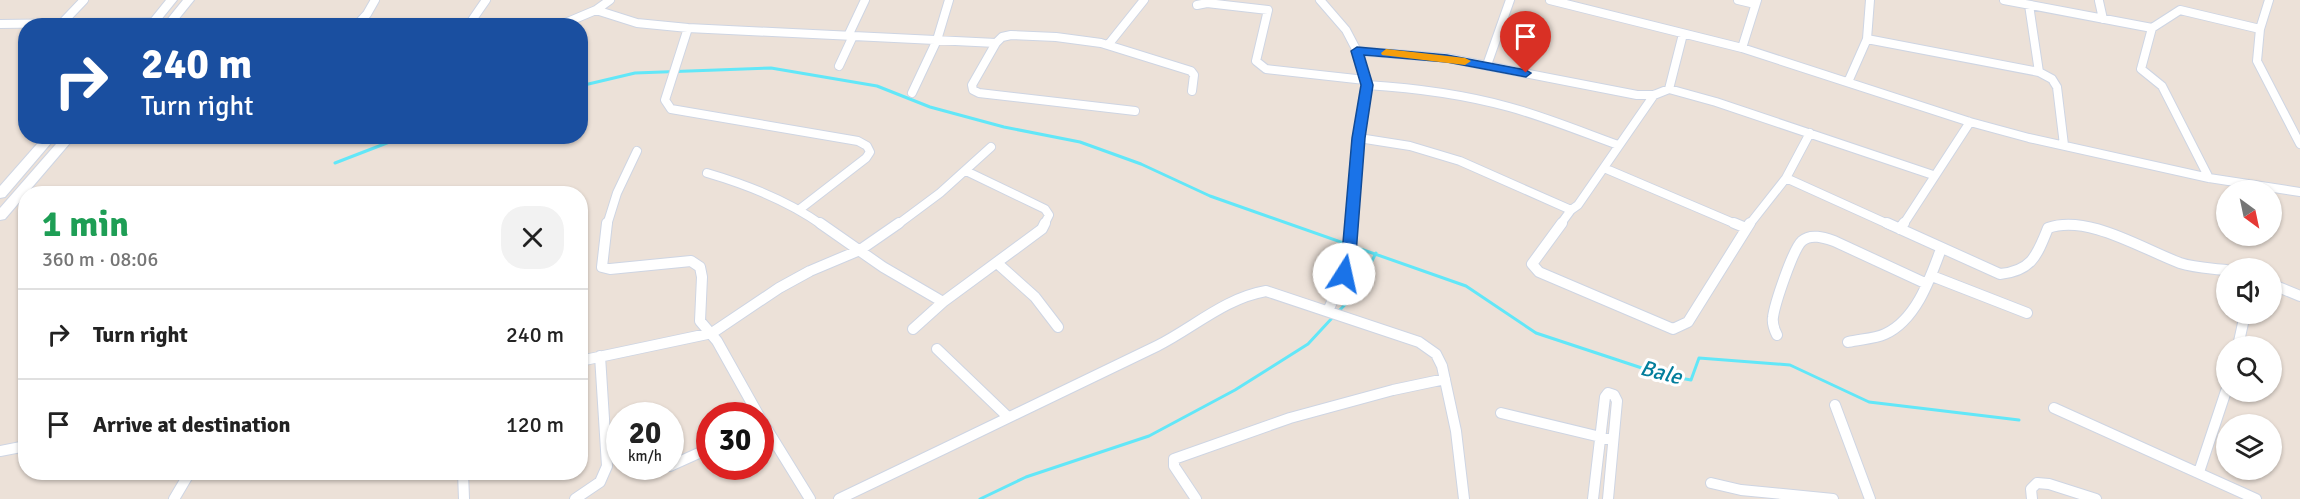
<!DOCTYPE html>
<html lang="en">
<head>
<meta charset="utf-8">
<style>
	body { margin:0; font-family:Signika,sans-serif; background:#f2f2f2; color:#222; height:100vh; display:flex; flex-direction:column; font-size:22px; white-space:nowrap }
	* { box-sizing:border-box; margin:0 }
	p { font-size:20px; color:#767676 }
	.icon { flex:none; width:33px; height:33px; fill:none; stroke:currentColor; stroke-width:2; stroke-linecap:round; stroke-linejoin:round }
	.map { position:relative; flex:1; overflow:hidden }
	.side { position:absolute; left:18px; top:186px; width:570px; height:294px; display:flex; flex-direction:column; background:#fff; border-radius:24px; box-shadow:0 2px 4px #0004 }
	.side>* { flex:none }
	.guide { position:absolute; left:18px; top:18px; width:570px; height:126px; border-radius:24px; box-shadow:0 2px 4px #0004; background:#1a4fa0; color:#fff; overflow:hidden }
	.needle { width:39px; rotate:147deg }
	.fabs { position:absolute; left:2216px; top:180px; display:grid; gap:12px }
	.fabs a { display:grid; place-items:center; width:66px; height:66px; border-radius:50%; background:#fff; box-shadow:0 2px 4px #0004; font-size:30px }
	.speed { position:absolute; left:606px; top:402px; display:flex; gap:12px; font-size:30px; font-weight:700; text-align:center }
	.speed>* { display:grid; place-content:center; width:78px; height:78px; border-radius:50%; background:#fff; box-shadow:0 2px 4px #0004; line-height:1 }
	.speed small { font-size:15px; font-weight:400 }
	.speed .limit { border:9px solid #d22; background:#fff; color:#111 }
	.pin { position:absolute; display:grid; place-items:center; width:51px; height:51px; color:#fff; margin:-62px -26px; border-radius:50% 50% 50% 0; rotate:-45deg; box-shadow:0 0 6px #0007 }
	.pin .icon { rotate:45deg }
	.me { position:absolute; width:66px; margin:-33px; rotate:10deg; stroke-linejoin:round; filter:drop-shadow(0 0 4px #0008) }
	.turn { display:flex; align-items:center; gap:21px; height:126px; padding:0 24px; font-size:27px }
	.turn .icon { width:78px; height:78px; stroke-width:2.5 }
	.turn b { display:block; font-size:42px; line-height:51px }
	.round { display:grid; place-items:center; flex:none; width:63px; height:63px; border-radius:24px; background:#f2f2f2 }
	.overview { display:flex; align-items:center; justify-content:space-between; height:102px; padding:0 24px }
	h1 { font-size:36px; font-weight:700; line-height:45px; color:#1e9e55 }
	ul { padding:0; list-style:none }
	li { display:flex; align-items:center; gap:18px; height:90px; padding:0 24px; border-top:2px solid #e0e0e0 }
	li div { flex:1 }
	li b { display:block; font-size:22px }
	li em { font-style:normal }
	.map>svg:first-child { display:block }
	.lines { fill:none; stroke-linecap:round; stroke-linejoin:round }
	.stream { stroke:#62e7f8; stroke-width:3 }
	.minor-far1-casing { stroke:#ced5e3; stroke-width:10 }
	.minor-casing { stroke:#ced5e3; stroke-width:12 }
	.secondary-casing { stroke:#ced5e3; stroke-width:2 }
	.minor-far1 { stroke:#fff; stroke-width:8 }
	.minor { stroke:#fff; stroke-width:10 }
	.secondary { fill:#fff; fill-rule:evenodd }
	.route { fill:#1a73e8; stroke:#114b97; stroke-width:1.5 }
	.slow { fill:#f59e0b }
	.labels { text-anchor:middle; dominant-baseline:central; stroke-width:6; stroke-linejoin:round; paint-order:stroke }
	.water-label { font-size:22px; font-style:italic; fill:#037e9c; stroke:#fff }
</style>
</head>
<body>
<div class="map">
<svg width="2300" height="499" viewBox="0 0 2300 499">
	<rect width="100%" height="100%" fill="#ece1d8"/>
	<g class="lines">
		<path class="stream" d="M580 86 635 73 771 68 877 86 930 107 1004 127 1080 142 1141 164 1210 196 1466 286 1536 333 1663 375 1691 380 1699 358 1790 365 1869 402 2019 420
			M335 163 405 136
			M1338 312 1355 294 1376 253
			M980 499 1026 477 1149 436 1235 390 1308 344 1333 317"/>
		<g class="minor-far1-casing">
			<path id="minor-far1" d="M1320 0 1346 30 1357 51 1367 85 1359 138 1352 225
				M1550 0 1742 48 1970 122 2029 138 2209 178 2300 192
				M1738 0 1755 4
				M2004 0 2152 28
				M2269 0 2260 29 2257 61 2300 144
				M2099 1 2103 19
				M1197 5 1207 3 1268 10 1256 61 1266 69 1365 80
				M2029 5 2039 72 2052 79 2057 87 2064 145
				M596 10 637 23 688 28 996 43 1002 37 1011 35 1056 37 1101 43 1191 71 1194 75 1192 91
				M63 22 84 0
				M0 24 153 22
				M356 26 367 14 375 0
				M451 26 468 25
				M468 26 486 0
				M558 26 596 10 610 0
				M688 28 665 100 671 109 858 141 867 146 870 152 866 158 800 209
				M848 36 865 0
				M1867 39 2039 72
				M996 43 972 85 973 90 979 93 1135 111
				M1108 45 1144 0
				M1742 48 1757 0
				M1357 51 1447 58 1637 95H1654L1669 89 1716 102 1933 175
				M1487 65 1510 0
				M839 66 853 36
				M1848 82 1867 39 1870 0
				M1367 85C1415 88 1462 94 1509 107 1546 117 1582 132 1618 145
				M1669 89 1683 34
				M912 93 937 40 949 0
				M1359 138 1410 146 1460 161 1571 210
				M1604 168 1738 225
				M966 171 1045 209 1049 215 1044 225
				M707 173C748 185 787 200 822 225
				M1786 178 1890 225
				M2209 178 2162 86 2141 69 2152 28 2180 10 2260 29
				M607 225 617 193 637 151
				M897 225 940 193 991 147
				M1560 225 1571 210 1578 205 1654 95
				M1749 225 1786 178 1810 133
				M1903 225 1970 122
				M2057 225H2076"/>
		</g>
		<g class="minor-casing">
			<path id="minor" d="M607 223 602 267 610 269 691 261 700 267 702 277 700 321 717 341 759 416
				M820 223 883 267 943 302 1042 229 1045 223
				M1562 223 1532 264 1539 272 1673 329 1688 322 1750 223
				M1734 223 1746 228
				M1887 223 2000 274C2032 271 2037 255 2048 228 2088 214 2142 249 2180 263 2195 268 2210 268 2226 270
				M1900 229 1904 223
				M997 263 1035 297 1058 327
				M1932 276 2027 313
				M2271 284 2300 296
				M1328 311C1342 280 1349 257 1352 223
				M913 329 943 302
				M1777 335C1774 329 1772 323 1773 317 1775 303 1793 249 1802 241 1811 233 1825 238 1834 241L1927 284
				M1848 342C1860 339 1874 339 1885 334 1916 320 1930 279 1941 249
				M2238 346 2245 314
				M937 349 1008 417
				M580 361 712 333 779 288 810 271 860 250 899 223
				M1835 405 1870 499
				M2054 408 2256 499
				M1501 413 1613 440
				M760 418 810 499
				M0 451 26 446
				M670 466 710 448
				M463 472 464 499
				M2199 472 2226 391
				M1711 483 1741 490 1833 499
				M174 499 190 472
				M575 499 600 482 607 466 600 356
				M839 499C945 448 1051 398 1157 346 1193 328 1225 298 1266 291L1419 342 1436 354 1442 366 1456 431 1464 499
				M1196 499 1174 466V459L1290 418 1393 390 1445 379
				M1593 499 1605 397 1608 393 1614 395 1617 401 1608 499
				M2032 499 2031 489 2037 483 2049 484 2096 499"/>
		</g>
		<g class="secondary-casing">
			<path id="secondary" d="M166 0H177L156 26H145Z
				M183 0H194L173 26H162Z
				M44 136H57L5 197 0 198V186Z
				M63 136H76L5 219 0 220V208Z"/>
		</g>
		<use href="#minor-far1" class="minor-far1"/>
		<use href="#minor" class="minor"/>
		<use href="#secondary" class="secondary"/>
	</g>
	<path class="route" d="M1357 47 1447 55 1526 70 1531 73 1526 77 1447 62 1364 55 1373 85 1365 138 1356 254 1351 274 1344 279 1337 274 1342 254 1352 138 1361 85 1351 51Z"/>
	<path class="slow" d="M1386 49 1465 58 1471 61 1465 65 1382 55 1381 53Z"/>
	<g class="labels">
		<g class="water-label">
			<text transform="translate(1661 372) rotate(14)">Bale</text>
		</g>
	</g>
</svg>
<div class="fabs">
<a><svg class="needle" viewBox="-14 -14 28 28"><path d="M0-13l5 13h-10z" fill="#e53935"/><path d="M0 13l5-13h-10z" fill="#767676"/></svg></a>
<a><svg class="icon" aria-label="sound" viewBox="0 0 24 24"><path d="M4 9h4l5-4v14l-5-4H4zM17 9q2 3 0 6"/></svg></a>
<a><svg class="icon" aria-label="search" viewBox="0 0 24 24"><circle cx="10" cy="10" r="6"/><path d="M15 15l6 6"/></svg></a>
<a><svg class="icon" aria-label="layers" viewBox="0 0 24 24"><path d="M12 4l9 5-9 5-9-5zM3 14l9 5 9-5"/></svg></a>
</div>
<div class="speed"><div>20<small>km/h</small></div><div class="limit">30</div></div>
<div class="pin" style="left:1526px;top:73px;background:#d93025"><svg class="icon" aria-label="arrive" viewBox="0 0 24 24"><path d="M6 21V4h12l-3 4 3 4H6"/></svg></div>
<svg class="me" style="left:1344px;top:274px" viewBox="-20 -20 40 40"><circle r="19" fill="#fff"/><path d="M0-13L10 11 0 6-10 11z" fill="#1a73e8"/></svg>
<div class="guide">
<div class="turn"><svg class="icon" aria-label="right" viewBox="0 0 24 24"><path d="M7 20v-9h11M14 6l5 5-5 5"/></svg><div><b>240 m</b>Turn right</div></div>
</div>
<section class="side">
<div class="overview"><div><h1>1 min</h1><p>360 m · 08:06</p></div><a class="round"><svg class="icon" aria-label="close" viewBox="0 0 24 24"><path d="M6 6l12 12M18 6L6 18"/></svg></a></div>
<ul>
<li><svg class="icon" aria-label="right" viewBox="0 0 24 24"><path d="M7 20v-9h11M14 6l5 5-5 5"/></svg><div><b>Turn right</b></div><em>240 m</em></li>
<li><svg class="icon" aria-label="arrive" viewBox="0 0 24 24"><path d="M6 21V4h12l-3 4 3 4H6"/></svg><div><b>Arrive at destination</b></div><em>120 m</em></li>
</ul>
</section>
</div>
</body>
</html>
